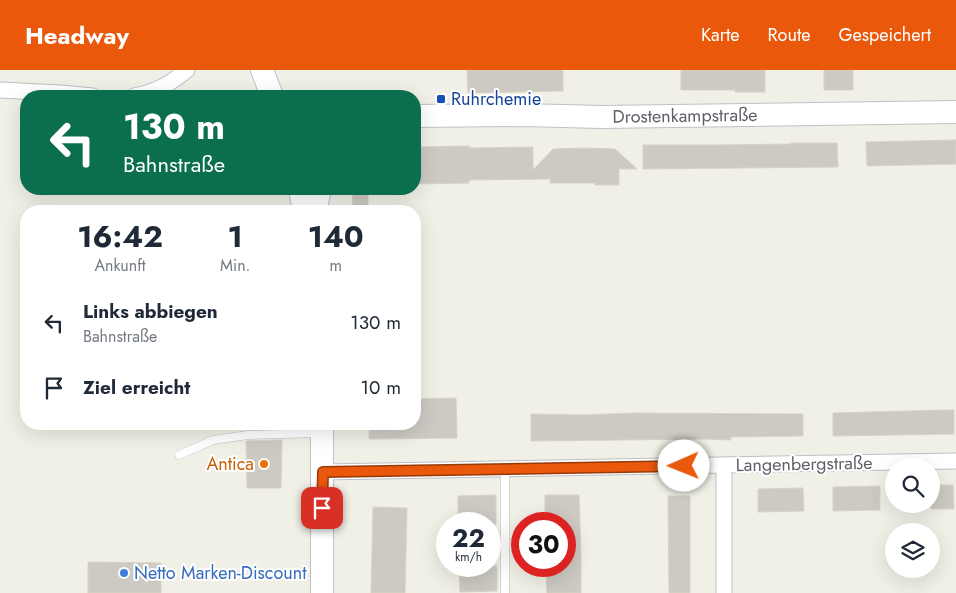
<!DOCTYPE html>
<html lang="de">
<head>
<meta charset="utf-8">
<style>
	body { margin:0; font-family:Jost,sans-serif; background:#f2f2f3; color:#1f2937; height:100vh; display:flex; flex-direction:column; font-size:19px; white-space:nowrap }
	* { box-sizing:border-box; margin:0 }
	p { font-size:16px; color:#747a83 }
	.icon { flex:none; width:28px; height:28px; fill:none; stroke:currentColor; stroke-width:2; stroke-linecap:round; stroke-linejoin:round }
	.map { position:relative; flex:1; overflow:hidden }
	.sheet { position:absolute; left:20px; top:135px; width:401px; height:225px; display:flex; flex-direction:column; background:#fff; border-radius:20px; box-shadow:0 5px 20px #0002 }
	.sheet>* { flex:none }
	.top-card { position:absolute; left:20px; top:20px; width:401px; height:105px; border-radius:20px; box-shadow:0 5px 20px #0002; background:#0b6e4f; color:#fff; overflow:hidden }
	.controls { position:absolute; left:885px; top:388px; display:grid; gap:10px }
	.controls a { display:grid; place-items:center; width:55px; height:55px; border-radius:50%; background:#fff; box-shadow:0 5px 20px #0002; font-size:25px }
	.speed { position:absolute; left:436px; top:442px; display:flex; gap:10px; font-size:25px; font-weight:700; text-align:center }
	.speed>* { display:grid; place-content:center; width:65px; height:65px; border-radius:50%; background:#fff; box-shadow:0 5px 20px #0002; line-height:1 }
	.speed small { font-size:12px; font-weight:400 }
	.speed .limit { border:8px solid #d22; background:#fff; color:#111 }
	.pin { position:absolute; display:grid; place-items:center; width:42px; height:42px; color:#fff; margin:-21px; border-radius:10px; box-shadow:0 2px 8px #0006 }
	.me { position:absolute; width:55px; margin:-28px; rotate:269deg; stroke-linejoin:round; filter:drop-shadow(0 0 4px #0008) }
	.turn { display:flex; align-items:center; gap:18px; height:105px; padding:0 20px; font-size:22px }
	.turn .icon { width:65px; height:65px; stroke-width:2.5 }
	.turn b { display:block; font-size:35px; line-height:42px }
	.eta { display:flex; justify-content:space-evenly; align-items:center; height:85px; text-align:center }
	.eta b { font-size:30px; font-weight:700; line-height:35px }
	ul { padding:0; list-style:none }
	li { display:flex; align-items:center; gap:15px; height:65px; padding:0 20px }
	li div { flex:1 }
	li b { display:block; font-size:19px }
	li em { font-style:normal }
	header { display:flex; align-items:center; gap:30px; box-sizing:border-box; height:70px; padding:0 25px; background:#ea580c; color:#fff }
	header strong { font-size:24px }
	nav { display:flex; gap:28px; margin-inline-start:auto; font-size:18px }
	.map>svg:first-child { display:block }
	.building { fill:#cccac3; stroke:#d7d3c3 }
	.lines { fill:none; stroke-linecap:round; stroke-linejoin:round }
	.lane-casing { stroke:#bdbfc6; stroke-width:9 }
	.street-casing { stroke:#bdbfc6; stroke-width:17 }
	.secondary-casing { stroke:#bec1c8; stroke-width:24 }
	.lane { stroke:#fff; stroke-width:8 }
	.street { stroke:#fff; stroke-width:15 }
	.secondary { stroke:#fff; stroke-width:22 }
	.route-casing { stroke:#983908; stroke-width:12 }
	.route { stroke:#ea580c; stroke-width:9 }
	.transit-dot { fill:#1a4fb4; stroke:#fff; stroke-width:2 }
	.food-dot { fill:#e8710a; stroke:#fff; stroke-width:2 }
	.shop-dot { fill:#3f7fe0; stroke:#fff; stroke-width:2 }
	.labels { text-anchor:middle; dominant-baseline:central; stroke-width:4; stroke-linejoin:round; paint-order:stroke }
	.transit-label { font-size:18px; fill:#164399; stroke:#fff; text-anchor:start }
	.street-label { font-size:18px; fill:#5d6168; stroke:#fff }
	.food-label { font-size:18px; fill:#c56008; stroke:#fff; text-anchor:end }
	.shop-label { font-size:18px; fill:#366cbe; stroke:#fff; text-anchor:start }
</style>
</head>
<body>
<header>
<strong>Headway</strong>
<nav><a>Karte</a><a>Route</a><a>Gespeichert</a></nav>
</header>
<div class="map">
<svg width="956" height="523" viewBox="0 0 956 523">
	<rect width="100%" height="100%" fill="#f1f0e6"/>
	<path class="building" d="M467 0H563V21L468 23Z
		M681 0H765V22H735V20H681Z
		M824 0H853V20H824Z
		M956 70V94L867 96 866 72Z
		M791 73H837L838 97 643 99V75H717L791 74Z
		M469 76V78L533 77V100L553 79 584 78 615 79 637 99H619V115H595V113H550V109L469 110V113L415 114V80H418L417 77Z
		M352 119H368V141H353Z
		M456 328 457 368 369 369V354H415V329Z
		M945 340H954V364L833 366V343Z
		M633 343 803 344V366L731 367V370L707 369 531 371V344L584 345Z
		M248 354H280V359H248Z
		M280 370H282L281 418H247L246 371Z
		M931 415H953L954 439H931Z
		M880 416V440L833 441V417Z
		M803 418 804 441 758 442V419Z
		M496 425V454H458V426Z
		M545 425H579L581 486V523H547L546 496H565V454H545Z
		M668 426H690V523H669Z
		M373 437 407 438 405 523H371Z
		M88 492 161 493V523H88Z
		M459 496H497V521L460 522Z"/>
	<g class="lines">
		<g class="lane-casing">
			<path id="lane" d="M179 385 213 370 248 365 321 363
				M505 399V523"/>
		</g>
		<g class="street-casing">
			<path id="street" d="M0 20 60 23 93 26
				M134 26C156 22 170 14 187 0
				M323 402 956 391
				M724 523V396"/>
		</g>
		<g class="secondary-casing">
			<g id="secondary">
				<path d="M262 0 272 26"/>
				<path id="s1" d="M415 46 522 45 601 47 956 42"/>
				<path d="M300 119 304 141"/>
				<path d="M315 141 320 119"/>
				<path d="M322 523V354"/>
			</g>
		</g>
		<use href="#lane" class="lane"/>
		<use href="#street" class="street"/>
		<use href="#secondary" class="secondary"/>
	</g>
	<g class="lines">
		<g class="route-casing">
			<path id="route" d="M322 438 323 402 684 396"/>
		</g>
		<use href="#route" class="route"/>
	</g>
	<rect class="transit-dot" x="436" y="24" width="10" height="10" rx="2.5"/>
	<circle class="food-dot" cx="264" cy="394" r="5"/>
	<circle class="shop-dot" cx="124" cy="503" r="5"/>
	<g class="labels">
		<g class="transit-label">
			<text x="451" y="29">Ruhrchemie</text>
		</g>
		<g class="street-label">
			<text stroke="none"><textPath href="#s1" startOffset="270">Drostenkampstraße</textPath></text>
			<text transform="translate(804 394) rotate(-1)">Langenbergstraße</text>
		</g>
		<g class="food-label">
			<text x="254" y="394">Antica</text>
		</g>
		<g class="shop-label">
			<text x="134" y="503">Netto Marken-Discount</text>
		</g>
	</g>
</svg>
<div class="controls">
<a><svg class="icon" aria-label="search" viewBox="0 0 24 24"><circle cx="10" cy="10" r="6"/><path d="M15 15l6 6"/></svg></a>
<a><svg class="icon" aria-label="layers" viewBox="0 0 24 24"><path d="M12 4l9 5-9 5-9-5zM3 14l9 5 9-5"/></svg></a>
</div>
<div class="speed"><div>22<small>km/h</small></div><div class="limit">30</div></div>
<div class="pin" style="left:322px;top:438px;background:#d93025"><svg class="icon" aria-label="arrive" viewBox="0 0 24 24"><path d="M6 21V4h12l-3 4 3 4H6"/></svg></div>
<svg class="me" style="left:684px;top:396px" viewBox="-20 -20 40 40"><circle r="19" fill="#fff"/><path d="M0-13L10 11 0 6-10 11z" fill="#ea580c"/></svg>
<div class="top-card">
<div class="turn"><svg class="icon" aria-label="left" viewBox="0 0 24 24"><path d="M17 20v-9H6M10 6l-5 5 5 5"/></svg><div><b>130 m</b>Bahnstraße</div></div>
</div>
<section class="sheet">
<div class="eta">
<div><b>16:42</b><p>Ankunft</p></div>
<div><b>1</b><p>Min.</p></div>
<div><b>140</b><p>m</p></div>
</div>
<ul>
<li><svg class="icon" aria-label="left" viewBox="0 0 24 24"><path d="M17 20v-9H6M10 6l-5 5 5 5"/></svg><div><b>Links abbiegen</b><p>Bahnstraße</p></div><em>130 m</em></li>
<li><svg class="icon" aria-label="arrive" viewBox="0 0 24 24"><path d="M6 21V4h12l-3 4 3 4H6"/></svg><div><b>Ziel erreicht</b></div><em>10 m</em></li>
</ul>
</section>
</div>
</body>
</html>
